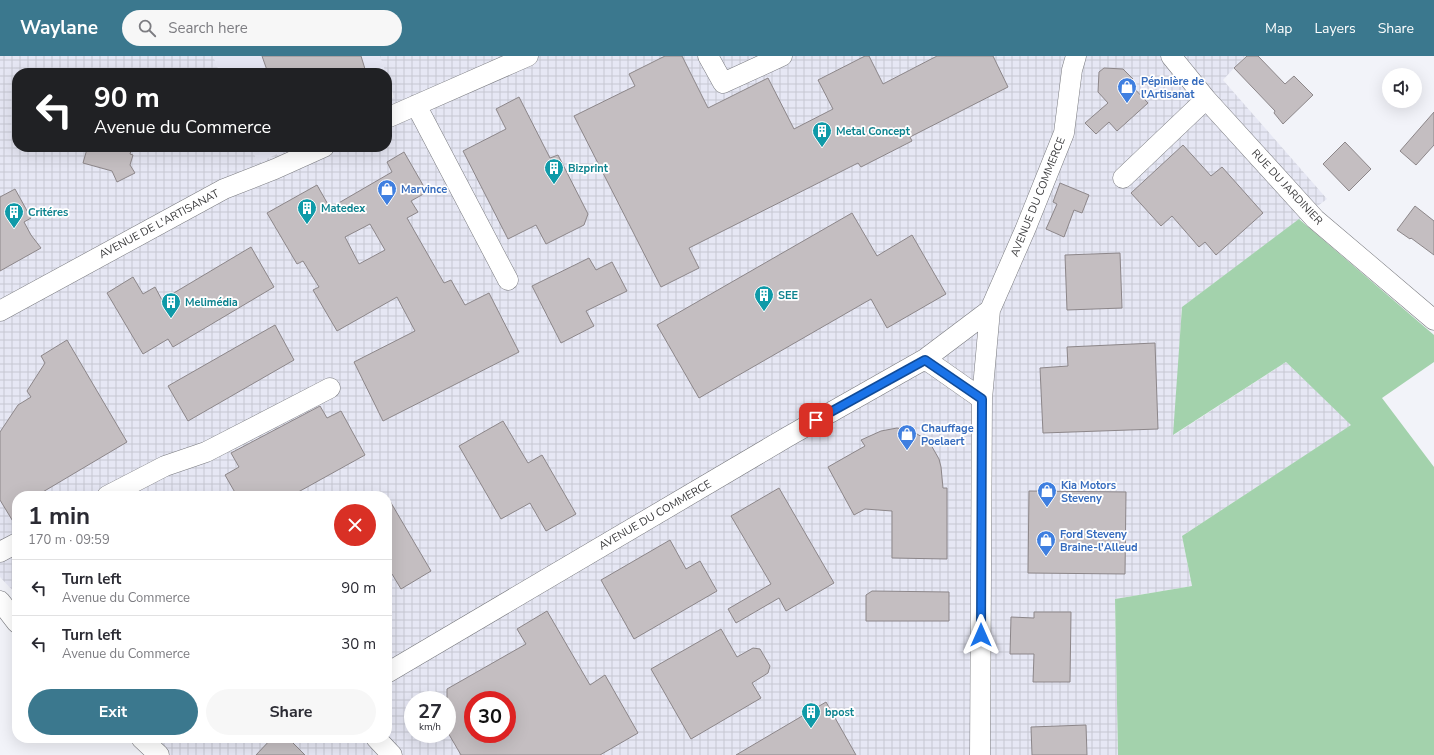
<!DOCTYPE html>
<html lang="en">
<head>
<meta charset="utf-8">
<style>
	body { margin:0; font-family:"Nunito Sans",sans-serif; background:#f7f7f7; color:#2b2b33; height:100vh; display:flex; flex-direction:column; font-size:15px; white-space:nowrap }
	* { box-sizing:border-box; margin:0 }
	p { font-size:13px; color:#7c7c81 }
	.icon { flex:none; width:22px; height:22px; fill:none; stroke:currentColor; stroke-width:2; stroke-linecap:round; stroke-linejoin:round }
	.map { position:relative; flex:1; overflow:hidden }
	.drawer { position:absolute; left:12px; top:435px; width:380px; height:252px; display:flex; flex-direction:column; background:#fff; border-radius:16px; box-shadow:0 4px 16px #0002 }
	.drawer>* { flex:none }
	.top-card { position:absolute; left:12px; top:12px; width:380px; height:84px; border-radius:16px; box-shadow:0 4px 16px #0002; background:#202124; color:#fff; overflow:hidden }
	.controls { position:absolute; left:1382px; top:12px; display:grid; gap:8px }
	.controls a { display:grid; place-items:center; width:40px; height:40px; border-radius:50%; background:#fff; box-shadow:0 4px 16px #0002; font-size:20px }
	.speed { position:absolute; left:404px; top:635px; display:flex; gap:8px; font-size:20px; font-weight:700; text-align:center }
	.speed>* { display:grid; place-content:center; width:52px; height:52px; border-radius:50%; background:#fff; box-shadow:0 4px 16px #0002; line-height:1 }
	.speed small { font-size:10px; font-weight:400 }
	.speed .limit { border:6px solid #d22; background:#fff; color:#111 }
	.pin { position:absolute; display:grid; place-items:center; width:34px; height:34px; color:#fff; margin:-17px; border-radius:8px; box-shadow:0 2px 6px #0006 }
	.me { position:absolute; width:44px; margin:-22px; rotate:0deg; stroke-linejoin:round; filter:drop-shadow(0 0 3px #0008) }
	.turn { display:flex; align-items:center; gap:14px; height:84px; padding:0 16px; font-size:18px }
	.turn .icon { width:52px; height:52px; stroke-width:2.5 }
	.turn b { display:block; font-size:28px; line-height:34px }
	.round { display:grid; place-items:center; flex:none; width:42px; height:42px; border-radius:21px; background:#f7f7f7 }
	.headline { display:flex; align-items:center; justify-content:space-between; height:68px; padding:0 16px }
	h1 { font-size:24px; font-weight:700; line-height:30px }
	.button { display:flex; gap:8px; margin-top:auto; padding:8px 16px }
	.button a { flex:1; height:46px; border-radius:24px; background:#3b788e; color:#fff; font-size:16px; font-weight:700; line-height:46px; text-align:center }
	.button a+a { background:#f7f7f7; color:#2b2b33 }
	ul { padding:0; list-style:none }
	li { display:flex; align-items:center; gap:12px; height:56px; padding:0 16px; border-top:1px solid #e1e1e2 }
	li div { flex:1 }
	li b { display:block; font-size:15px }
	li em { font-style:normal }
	header { display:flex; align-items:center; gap:24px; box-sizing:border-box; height:56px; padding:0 20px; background:#3b788e; color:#fff }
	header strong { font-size:19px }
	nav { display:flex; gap:22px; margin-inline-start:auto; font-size:14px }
	.search { width:280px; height:36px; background:#f7f7f7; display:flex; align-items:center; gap:10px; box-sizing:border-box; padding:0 14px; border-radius:22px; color:#7c7c81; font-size:15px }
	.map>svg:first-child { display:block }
	.built { fill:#e6e7f4 }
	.industrial { fill:url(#industrial-grid); fill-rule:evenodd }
	.grass { fill:#a3d2ac }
	.building { fill:#c4bec1; stroke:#8c8689; fill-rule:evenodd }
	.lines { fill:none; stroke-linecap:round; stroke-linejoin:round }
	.minor-casing { stroke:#797a7f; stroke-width:21 }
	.minor { stroke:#fff; stroke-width:20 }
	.route-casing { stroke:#114b97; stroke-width:10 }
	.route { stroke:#1a73e8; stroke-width:7 }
	.labels { text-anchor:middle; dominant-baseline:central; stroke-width:3.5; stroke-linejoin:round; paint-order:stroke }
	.shop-label { font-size:11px; font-weight:bold; fill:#366cbe; stroke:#fff; text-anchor:start }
	.culture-label { font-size:11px; font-weight:bold; fill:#0d838f; stroke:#fff; text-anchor:start }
	.street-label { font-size:11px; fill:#3a3a3c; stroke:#fff }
</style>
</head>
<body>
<header>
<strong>Waylane</strong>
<div class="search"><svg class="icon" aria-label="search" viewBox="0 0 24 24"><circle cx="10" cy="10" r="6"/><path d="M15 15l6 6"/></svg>Search here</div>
<nav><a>Map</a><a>Layers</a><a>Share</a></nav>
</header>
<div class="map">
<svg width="1434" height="699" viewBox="0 0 1434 699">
	<defs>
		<pattern id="industrial-grid" width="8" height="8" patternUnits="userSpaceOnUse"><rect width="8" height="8" fill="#e6e7f4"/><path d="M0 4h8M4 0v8" fill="none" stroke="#c6c7d2"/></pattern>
	</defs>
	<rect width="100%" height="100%" fill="#f2f3f9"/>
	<path class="built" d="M213 0H380L386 17H220Z
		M251 91H291L258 107Z"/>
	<path class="industrial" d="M0 0H213L220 17H17V91H251L258 107 291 91H387V45L394 41 380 0H1245L1223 24 1327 143 1182 251 1174 379 1286 306 1352 369 1182 480 1192 530 1115 543 1118 699H168L152 682H387V440H17V539L0 521ZM413 644H447V678H413ZM473 644H507V678H473Z"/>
	<path class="grass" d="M1299 163 1434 279V306L1382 342 1434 411V699H1118L1115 543 1192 530 1182 480 1351 369 1286 306 1173 379 1182 251Z"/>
	<path class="building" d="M262 0H361L365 13 352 17H268Z
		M665 0H682L708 52 768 22 794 73 833 53 818 24 865 0H869L883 28 937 0H993L1008 31 910 81 912 85 861 111 858 107 689 192 699 212 661 231 574 60 635 30 629 18Z
		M1247 0H1258L1285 28 1294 20 1313 39 1283 68 1274 57 1275 55 1234 12Z
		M1104 12 1123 13 1133 23 1129 27 1148 47 1117 75 1109 66 1096 78 1085 67 1108 47 1098 36 1099 16Z
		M519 41 550 102 558 99 588 158 584 169 546 188 536 169 508 183 463 95 506 73 496 53Z
		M1434 56V89L1416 109 1400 95Z
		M1345 86 1371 113 1349 135 1323 108Z
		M1183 89 1211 120 1222 111 1263 157 1216 199 1205 186 1199 191 1172 160 1161 170 1131 137Z
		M90 91H132L130 98 133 99 130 109 135 117 117 126 112 115 83 107 87 93 90 94Z
		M404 96 427 136 411 145 418 156 407 162 444 227 451 224 465 249 489 237 519 296 383 365 354 306 415 275 397 241 337 275 313 234 319 231 303 205 297 208 267 157 317 129 330 152 392 116 387 106ZM370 168 385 194 359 208 345 181Z
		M1060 127 1089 139 1082 157 1074 154 1064 181 1046 173 1057 148 1053 146Z
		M15 133 31 162 24 166 31 179 41 192 0 215V141Z
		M1415 150 1434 165V199L1411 182 1410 183 1397 174Z
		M852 157 877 200 912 179 946 238 887 272 871 243 699 342 657 269Z
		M251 191 274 231 173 291 168 283 143 298 107 237 133 221 143 238 155 231 162 244Z
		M1120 197 1122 252 1067 254 1065 199Z
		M589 202 596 214 612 206 627 235 586 255 594 270 561 287 532 230Z
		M275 269 294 304 188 365 168 330Z
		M67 284 127 386 36 440H17V472L0 444V376L18 349 31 341 27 335 45 307 41 300Z
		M1155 287 1158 373 1043 377 1040 312 1068 310 1067 291Z
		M320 350 327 362 341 355 365 399 291 440H237L225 419 239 411 231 397Z
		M503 365 528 407 542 399 576 458 546 475 530 447 501 463 459 390Z
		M897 372 912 375 922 381 931 389 939 403 941 411 943 432H947V503L892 502V455L865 453 854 459 828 411 865 390 861 384 881 375Z
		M779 432 834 527 786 555 779 542 736 567 728 553 771 528 731 460Z
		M1029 435 1126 436 1125 518 1028 517Z
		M387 440 431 515 401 533 392 518 387 522Z
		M670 484 686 513 700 505 717 535 634 583 601 524Z
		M872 535 949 536V565H866V539Z
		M547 555 590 629 605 619 638 677 600 699H461L447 675V633L526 588 517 573ZM473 644H507V678H473Z
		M1034 556H1071L1070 626H1033L1034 598H1010L1011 561 1034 562Z
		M721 573 737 601 753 592 760 593 770 610 768 617 752 627 761 642 691 683 651 613Z
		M826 646 856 699H736Z
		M1086 669 1087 699H1032L1031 671Z
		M272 682H288L305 699H256Z"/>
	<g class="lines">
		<g class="minor-casing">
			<path id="minor" d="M708 0 723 27 782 0
				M1171 0 1206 43 1315 163 1434 264
				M416 49 508 224
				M387 62 528 0
				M1123 122 1206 43
				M990 254 1025 174 1064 77 1072 14 1076 0
				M0 255 224 133 275 113 324 91
				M107 440 165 410 206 396 330 332
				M0 496 17 487
				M0 545 17 567
				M387 617 789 380 925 303 990 254 982 343 925 303
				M141 682 159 699
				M376 682 392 699
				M980 699 982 343"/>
		</g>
		<use href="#minor" class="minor"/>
	</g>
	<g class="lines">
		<g class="route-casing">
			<path id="route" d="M816 364 925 304 982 343 981 579"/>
		</g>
		<use href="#route" class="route"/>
	</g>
	<defs>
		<g id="shop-pin" transform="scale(1)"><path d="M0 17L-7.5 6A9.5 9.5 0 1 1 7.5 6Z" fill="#3f7fe0" stroke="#fff"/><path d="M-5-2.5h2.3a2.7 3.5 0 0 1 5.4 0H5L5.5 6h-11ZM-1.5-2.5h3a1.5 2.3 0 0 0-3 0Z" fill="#fff"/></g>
		<g id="building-pin" transform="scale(1)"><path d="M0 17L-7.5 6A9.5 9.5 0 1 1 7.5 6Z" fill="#0f9aa8" stroke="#fff"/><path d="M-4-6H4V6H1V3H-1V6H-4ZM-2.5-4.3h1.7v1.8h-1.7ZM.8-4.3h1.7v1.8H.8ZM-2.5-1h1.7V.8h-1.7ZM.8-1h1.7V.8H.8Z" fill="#fff"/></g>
	</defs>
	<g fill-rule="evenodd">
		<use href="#shop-pin" x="1127" y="31"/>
		<use href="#building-pin" x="822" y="75"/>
		<use href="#building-pin" x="554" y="112"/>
		<use href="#shop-pin" x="387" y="133"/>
		<use href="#building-pin" x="307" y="152"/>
		<use href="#building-pin" x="14" y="156"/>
		<use href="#building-pin" x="764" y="239"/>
		<use href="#building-pin" x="171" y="246"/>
		<use href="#shop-pin" x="907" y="378"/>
		<use href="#shop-pin" x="1047" y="435"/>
		<use href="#shop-pin" x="1046" y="484"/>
		<use href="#building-pin" x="811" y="656"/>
	</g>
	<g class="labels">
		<g class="shop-label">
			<text x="1141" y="25">Pépinière de<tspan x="1141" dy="13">l'Artisanat</tspan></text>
			<text x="401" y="133">Marvince</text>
			<text x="921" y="372">Chauffage<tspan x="921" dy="13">Poelaert</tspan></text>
			<text x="1061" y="429">Kia Motors<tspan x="1061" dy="13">Steveny</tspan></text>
			<text x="1060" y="478">Ford Steveny<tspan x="1060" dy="13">Braine-l'Alleud</tspan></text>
		</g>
		<g class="culture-label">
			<text x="836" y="75">Metal Concept</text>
			<text x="568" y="112">Bizprint</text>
			<text x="321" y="152">Matedex</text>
			<text x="28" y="156">Critéres</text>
			<text x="778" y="239">SEE</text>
			<text x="185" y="246">Melimédia</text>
			<text x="825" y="656">bpost</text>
		</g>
		<g class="street-label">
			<text transform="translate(1287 131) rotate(47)">RUE DU JARDINIER</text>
			<text transform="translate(1038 141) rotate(-68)">AVENUE DU COMMERCE</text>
			<text transform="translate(159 168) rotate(-28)">AVENUE DE L'ARTISANAT</text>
			<text transform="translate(655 459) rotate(-30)">AVENUE DU COMMERCE</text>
		</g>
	</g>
</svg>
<div class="controls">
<a><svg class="icon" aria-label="sound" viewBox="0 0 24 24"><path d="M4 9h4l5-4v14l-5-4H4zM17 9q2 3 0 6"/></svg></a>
</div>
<div class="speed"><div>27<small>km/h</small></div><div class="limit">30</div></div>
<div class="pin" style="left:816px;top:364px;background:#d93025"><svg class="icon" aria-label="arrive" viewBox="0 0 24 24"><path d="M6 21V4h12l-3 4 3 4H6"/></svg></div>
<svg class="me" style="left:981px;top:579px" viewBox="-20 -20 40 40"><path d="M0-17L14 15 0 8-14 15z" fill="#1a73e8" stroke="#fff" stroke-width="4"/></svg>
<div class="top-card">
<div class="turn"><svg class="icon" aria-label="left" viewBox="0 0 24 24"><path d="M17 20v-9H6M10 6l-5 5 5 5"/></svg><div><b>90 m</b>Avenue du Commerce</div></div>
</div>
<section class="drawer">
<div class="headline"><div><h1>1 min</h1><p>170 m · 09:59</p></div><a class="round" style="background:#d93025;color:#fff"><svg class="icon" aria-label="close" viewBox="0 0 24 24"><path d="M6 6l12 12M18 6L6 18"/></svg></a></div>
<ul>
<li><svg class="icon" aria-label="left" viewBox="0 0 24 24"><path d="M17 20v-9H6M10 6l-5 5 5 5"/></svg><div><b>Turn left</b><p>Avenue du Commerce</p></div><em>90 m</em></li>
<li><svg class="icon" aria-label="left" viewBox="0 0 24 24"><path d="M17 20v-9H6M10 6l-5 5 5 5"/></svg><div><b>Turn left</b><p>Avenue du Commerce</p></div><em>30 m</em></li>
</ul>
<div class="button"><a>Exit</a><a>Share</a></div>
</section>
</div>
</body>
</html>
